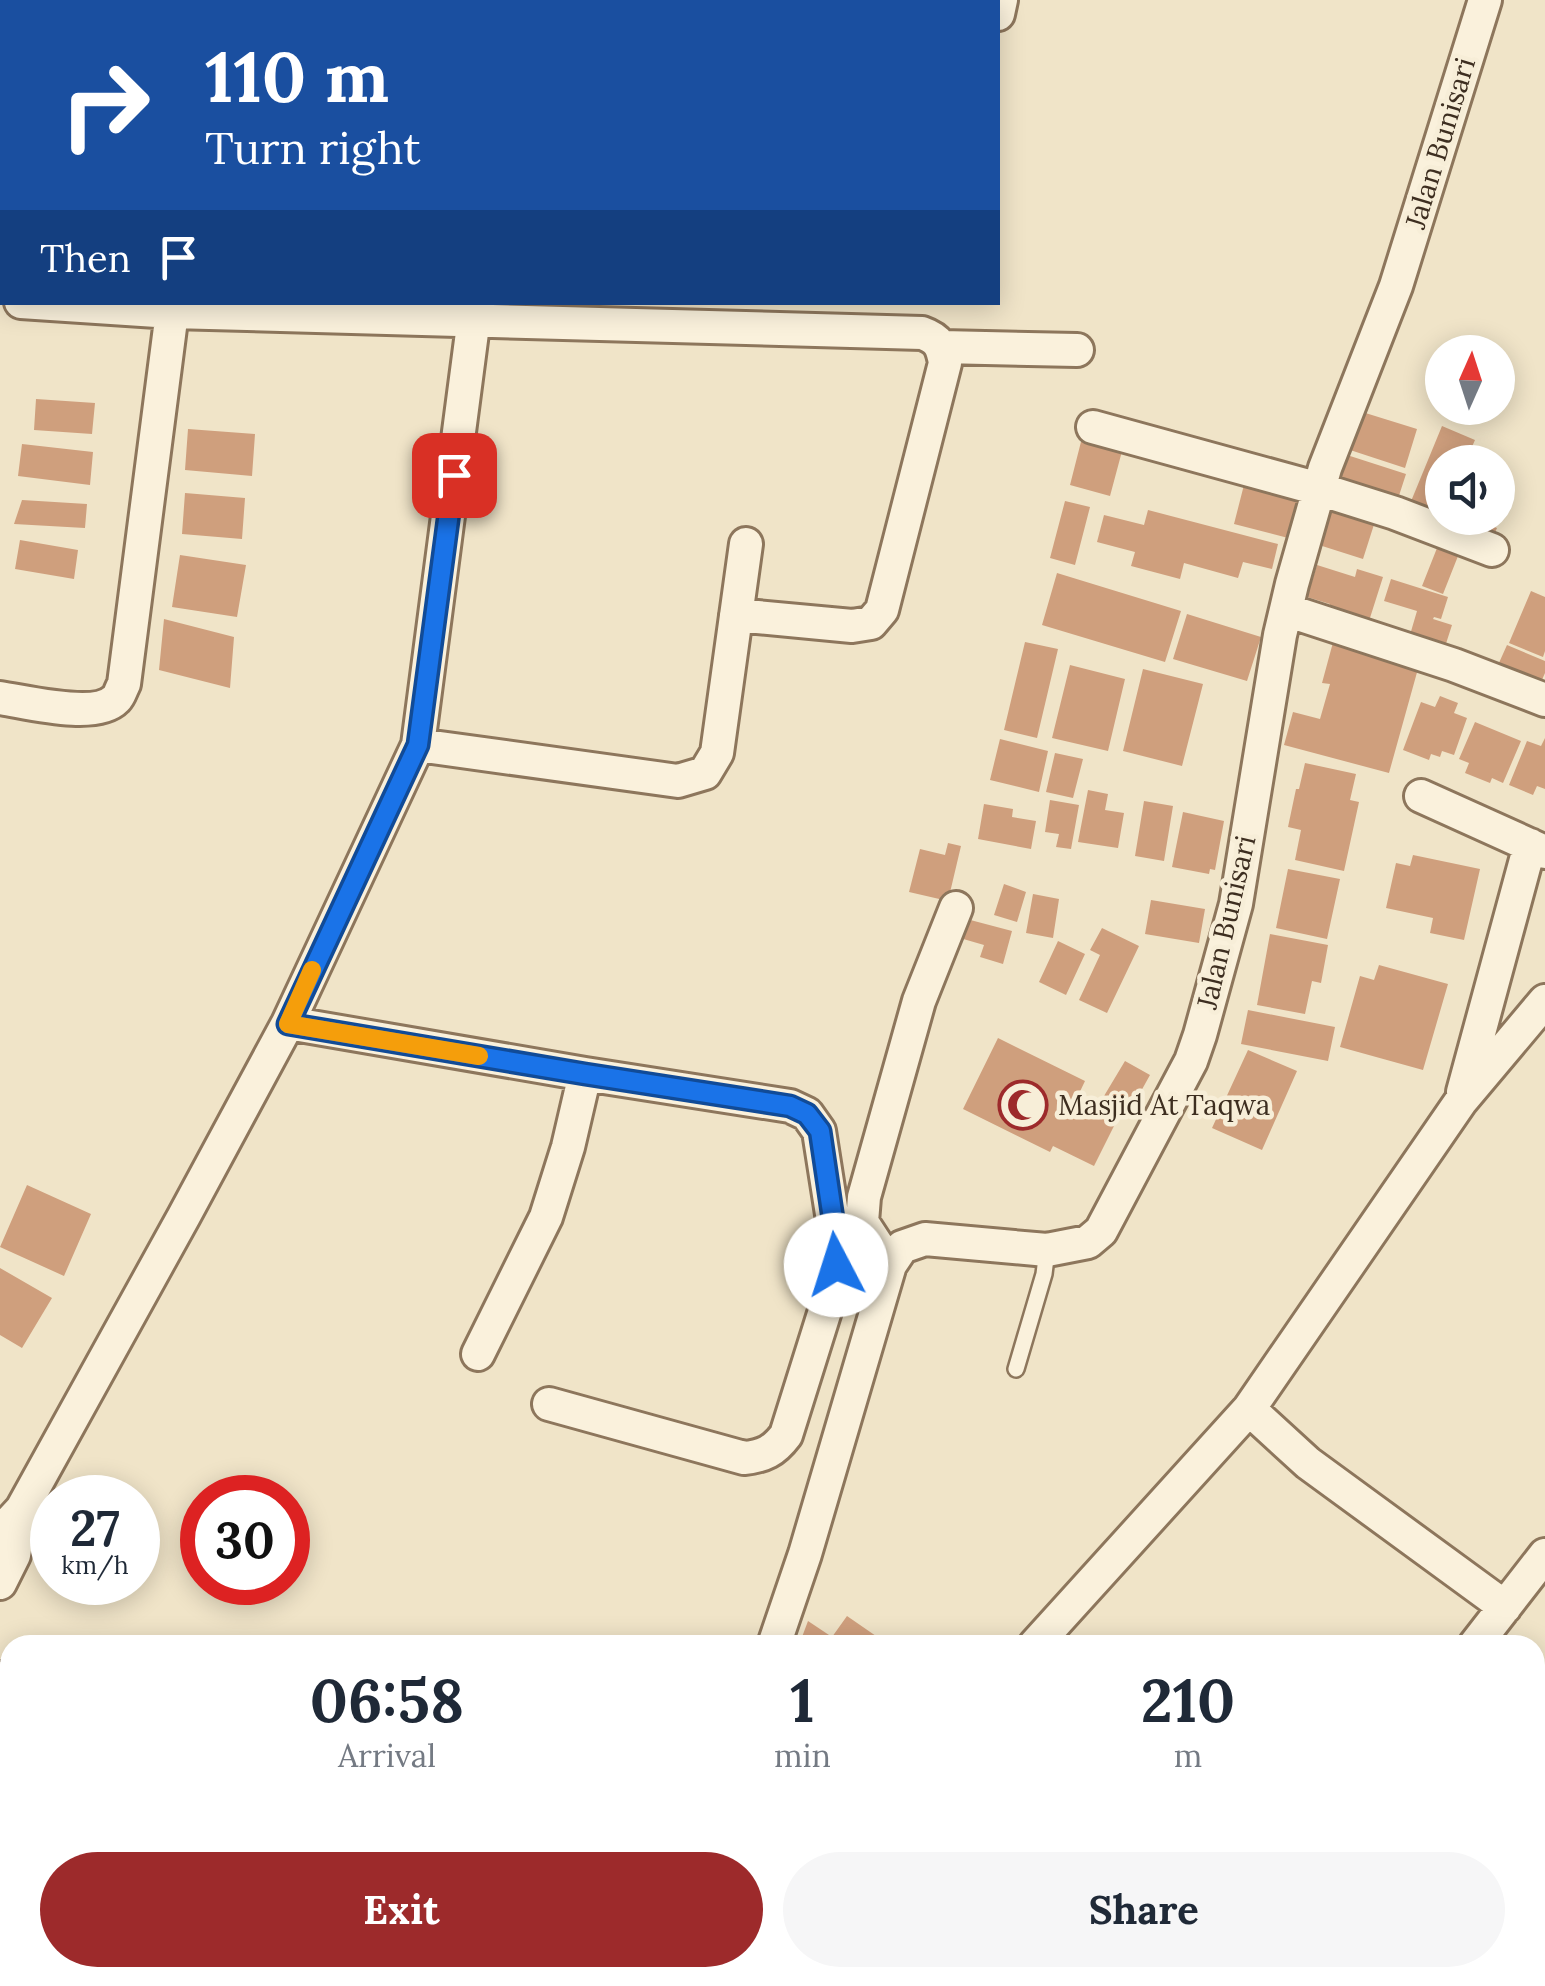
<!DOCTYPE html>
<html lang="en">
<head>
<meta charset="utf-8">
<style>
	body { margin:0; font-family:Lora,serif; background:#f6f6f7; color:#1f2937; height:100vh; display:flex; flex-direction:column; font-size:38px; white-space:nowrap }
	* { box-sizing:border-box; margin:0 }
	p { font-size:32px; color:#747a83 }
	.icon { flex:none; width:55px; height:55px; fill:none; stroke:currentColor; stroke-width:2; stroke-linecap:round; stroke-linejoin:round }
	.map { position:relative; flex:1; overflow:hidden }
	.drawer { position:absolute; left:0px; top:1635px; width:1545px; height:352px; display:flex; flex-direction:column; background:#fff; border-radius:30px 30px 0 0; box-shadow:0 5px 25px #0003 }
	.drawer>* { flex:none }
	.guide { position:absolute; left:0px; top:0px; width:1000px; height:305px; box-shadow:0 5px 25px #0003; background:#1a4fa0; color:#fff; overflow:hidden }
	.needle { width:65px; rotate:3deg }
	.controls { position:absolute; left:1425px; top:335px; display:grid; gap:20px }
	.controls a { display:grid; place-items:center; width:90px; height:90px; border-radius:50%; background:#fff; box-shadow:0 5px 25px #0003; font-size:50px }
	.speed { position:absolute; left:30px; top:1475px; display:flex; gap:20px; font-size:50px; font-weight:700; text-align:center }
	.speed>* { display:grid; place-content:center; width:130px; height:130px; border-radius:50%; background:#fff; box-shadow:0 5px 25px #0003; line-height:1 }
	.speed small { font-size:25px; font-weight:400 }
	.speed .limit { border:15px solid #d22; background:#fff; color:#111 }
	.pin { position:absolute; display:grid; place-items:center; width:85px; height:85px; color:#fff; margin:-42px; border-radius:20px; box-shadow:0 5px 15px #0006 }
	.me { position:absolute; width:110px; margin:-55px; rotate:355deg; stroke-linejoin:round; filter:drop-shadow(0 0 8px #0008) }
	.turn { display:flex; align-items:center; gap:35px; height:210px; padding:0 40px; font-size:45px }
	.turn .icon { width:130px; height:130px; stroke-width:2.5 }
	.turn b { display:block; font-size:70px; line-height:85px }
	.then { display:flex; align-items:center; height:95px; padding:0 40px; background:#0003; gap:20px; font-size:38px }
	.eta { display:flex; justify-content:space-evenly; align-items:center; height:170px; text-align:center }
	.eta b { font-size:60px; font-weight:800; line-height:70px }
	.action { display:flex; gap:20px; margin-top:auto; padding:20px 40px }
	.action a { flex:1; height:115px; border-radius:60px; background:#9d2a2b; color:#fff; font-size:40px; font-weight:800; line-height:115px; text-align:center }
	.action a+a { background:#f6f6f7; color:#1f2937 }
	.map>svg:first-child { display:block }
	.green { fill:#c8cf9b }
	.water { fill:#a9c4bc; stroke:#6f938a; stroke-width:2.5 }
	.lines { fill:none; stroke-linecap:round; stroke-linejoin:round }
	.stream { stroke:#6f938a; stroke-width:12 }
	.building { fill:#cf9f7d }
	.lane-casing { stroke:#8d765c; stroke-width:20 }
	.street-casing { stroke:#8d765c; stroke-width:38 }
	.lane { stroke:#faf1dc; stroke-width:15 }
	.street { stroke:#faf1dc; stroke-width:32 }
	.route-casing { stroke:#114b97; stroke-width:25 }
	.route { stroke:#1a73e8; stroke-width:18 }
	.slow { stroke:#f59e0b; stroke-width:18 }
	.labels { text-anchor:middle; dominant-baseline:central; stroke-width:9; stroke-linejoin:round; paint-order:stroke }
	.street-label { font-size:28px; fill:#3d2e20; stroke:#f7eed8 }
	.poi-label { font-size:28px; fill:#3d2e20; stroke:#f7eed8; text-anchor:start }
</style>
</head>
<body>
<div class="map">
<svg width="1545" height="1986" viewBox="0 0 1545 1986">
	<rect width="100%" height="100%" fill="#f0e4c8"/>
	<path class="green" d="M1545 1777V1986H1442L1439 1978H1535V1782Z"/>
	<path class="water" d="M1545 1862V1986H1511L1508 1978H1535V1865Z"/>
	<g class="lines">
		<path class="stream" d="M1535 1758 1545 1753
			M1423 1978 1426 1986"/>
	</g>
	<path class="building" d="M36 399 95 403 92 434 34 430Z
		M1359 411 1417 429 1405 468 1347 449Z
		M1442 426 1475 440 1467 458 1478 462H1442V518H1473L1497 528 1490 545 1407 511Z
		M188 429 255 434 252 476 185 470Z
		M1084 430 1125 440 1110 496 1070 485Z
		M22 444 93 452 90 485 18 476Z
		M1347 455 1406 474 1395 508 1336 489Z
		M1246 477 1305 492 1292 539 1234 524Z
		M185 493 245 498 242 539 182 534Z
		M1334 497 1378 512 1363 559 1319 545Z
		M22 500 87 504 85 528 14 524Z
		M1065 501 1090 507 1075 565 1050 558Z
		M1148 510 1278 544 1272 569 1243 562 1238 578 1184 563 1180 579 1131 566 1135 552 1097 542 1104 515 1144 525Z
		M20 540 78 550 74 579 15 569Z
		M1439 543 1460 551 1443 594 1422 586Z
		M180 555 246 565 237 617 172 607Z
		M1317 565 1355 577 1357 569 1383 577 1369 621 1329 609 1330 604 1307 597Z
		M1057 573 1181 611 1165 662 1042 625Z
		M1391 579 1448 597 1441 619 1434 617 1433 619 1452 625 1442 656 1407 645 1417 611 1384 601Z
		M1531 591 1545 597V651L1543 657 1509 643Z
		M1187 614 1261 637 1247 681 1173 659Z
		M164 619 234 637 230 688 159 670Z
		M1335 635 1421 658 1389 773 1284 745 1293 712 1320 719 1330 684 1322 683Z
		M1025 642 1058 649 1037 738 1004 730Z
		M1507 645 1545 661V673L1537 691 1494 674Z
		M1070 665 1125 679 1108 751 1052 738Z
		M1143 669 1203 684 1182 766 1123 751Z
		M1440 696 1458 703 1454 713 1467 718 1454 755 1442 751 1440 757 1431 754 1429 760 1403 750 1421 702 1435 707Z
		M1475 722 1521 741 1503 783 1492 778 1490 783 1465 773 1469 763 1459 759Z
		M1545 738V789L1537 786 1533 795 1509 785 1527 741 1541 746Z
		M1000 739 1048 751 1039 792 990 780Z
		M1055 753 1083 759 1073 798 1046 792Z
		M1305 763 1356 774 1350 800 1359 802 1344 871 1295 860 1301 830 1288 827 1296 789H1299Z
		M1088 790 1108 794 1105 810 1124 813 1118 848 1078 842Z
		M1050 800 1079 805 1071 849 1056 847 1059 834 1045 832Z
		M1144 801 1173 806 1164 861 1135 856Z
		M984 804 1013 809 1012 817 1036 821 1031 849 978 839Z
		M1183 812 1224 821 1215 870 1210 869 1209 874 1172 867Z
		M948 843 961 846 948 901 909 892 920 849 945 855Z
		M1413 855 1480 869 1464 940 1430 933 1433 918 1386 908 1396 863 1410 866Z
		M1288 869 1340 879 1327 939 1276 928Z
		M1004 884 1026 892 1017 922 994 915Z
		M1033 894 1059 899 1053 938 1026 933Z
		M1151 900 1205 909 1199 943 1145 934Z
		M959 917 1012 931 1003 964 980 957 984 945 953 936Z
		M1102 928 1139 946 1107 1013 1079 1000 1100 955 1090 950Z
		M1270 934 1328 945 1321 983 1312 981 1305 1014 1257 1005Z
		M1058 941 1085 954 1066 995 1039 982Z
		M1379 965 1448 984 1423 1070 1340 1047 1360 976 1374 980Z
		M1248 1010 1335 1027 1328 1061 1241 1044Z
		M998 1038 1085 1081 1075 1102 1116 1122 1094 1166 1053 1146 1050 1152 963 1109Z
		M1248 1050 1297 1071 1262 1150 1212 1128Z
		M1125 1061 1150 1075 1130 1111 1104 1096Z
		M27 1185 91 1214 64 1276 0 1247Z
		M0 1268 52 1298 22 1348 0 1335Z
		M847 1616 889 1645H799L808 1621 832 1637Z
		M0 1759 10 1761V1828L4 1827 5 1810 2 1828 0 1827Z
		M2 1844 10 1845V1923L0 1921Z"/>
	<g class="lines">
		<g class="lane-casing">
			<path id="lane" d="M1016 1369 1044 1274 1047 1250"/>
		</g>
		<g class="street-casing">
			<path id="street" d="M627 0 685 2
				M487 2V0
				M772 2V0
				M998 14 1001 0
				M21 302 172 312 922 333C939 339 942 346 945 363L882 610 871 623 852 626 736 615
				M942 347 1077 350
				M1093 427 1319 489 1395 513 1492 550
				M1286 610 1454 665 1545 700
				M0 698C27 702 96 720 116 699 120 695 121 689 124 684L172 312
				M418 745 678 781 705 773 717 753 746 544
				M1421 796 1545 852
				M288 1023 585 1074 790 1106 807 1114 819 1131 837 1246 836 1265 829 1298 786 1435C774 1451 764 1456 744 1458L549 1404
				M1463 1092 1530 845
				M890 1265 862 1222 864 1197 919 1001 956 908
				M478 1354 546 1217 568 1147 585 1074
				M1249 1409 1308 1463 1505 1607
				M0 1533 22 1509 184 1216 288 1023 418 745 476 302
				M0 1583 14 1555 22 1509
				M774 1645 805 1554 890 1265 902 1247 925 1239 1047 1250 1088 1242 1101 1231 1191 1061 1200 1035 1236 904 1280 635 1292 584 1325 468 1396 286 1485 0
				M1035 1645 1249 1409 1461 1101 1545 1001
				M1475 1645 1545 1555
				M0 1678 10 1682
				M1236 1986 1238 1978"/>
		</g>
		<use href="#lane" class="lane"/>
		<use href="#street" class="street"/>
	</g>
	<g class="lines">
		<g class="route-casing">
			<path id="route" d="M454 475 418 745 288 1024 585 1074 790 1106 807 1114 820 1131 837 1246 836 1265"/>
		</g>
		<use href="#route" class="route"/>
		<path class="slow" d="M312 970 288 1024 479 1056"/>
	</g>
	<defs>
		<g id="mosque-ring" transform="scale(2.5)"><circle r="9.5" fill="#f7eed8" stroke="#9d2a2b" stroke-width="1.5"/><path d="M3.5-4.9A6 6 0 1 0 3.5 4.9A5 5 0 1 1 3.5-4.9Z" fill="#9d2a2b"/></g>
	</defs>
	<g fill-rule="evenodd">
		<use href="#mosque-ring" x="1023" y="1105"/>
	</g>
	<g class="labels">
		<g class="street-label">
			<text transform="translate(1440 143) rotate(-73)">Jalan Bunisari</text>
			<text transform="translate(1226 922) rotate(-77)">Jalan Bunisari</text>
		</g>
		<g class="poi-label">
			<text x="1058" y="1105">Masjid At Taqwa</text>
		</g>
	</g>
</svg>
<div class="controls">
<a><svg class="needle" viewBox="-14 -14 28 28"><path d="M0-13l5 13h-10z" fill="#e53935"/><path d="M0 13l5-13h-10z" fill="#747a83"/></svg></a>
<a><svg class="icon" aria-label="sound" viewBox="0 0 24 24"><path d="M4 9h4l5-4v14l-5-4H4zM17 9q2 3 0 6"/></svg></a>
</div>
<div class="speed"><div>27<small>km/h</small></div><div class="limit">30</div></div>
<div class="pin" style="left:454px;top:475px;background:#d93025"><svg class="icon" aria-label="arrive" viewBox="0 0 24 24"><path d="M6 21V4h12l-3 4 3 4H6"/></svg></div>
<svg class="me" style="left:836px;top:1265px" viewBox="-20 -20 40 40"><circle r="19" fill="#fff"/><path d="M0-13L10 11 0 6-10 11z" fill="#1a73e8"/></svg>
<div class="guide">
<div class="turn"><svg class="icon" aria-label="right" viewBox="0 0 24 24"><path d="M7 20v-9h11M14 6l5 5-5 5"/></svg><div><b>110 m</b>Turn right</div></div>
<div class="then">Then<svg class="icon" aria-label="arrive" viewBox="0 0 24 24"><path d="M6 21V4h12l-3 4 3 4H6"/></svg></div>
</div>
<section class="drawer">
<div class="eta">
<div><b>06:58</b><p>Arrival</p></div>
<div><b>1</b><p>min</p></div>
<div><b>210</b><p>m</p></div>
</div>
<div class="action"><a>Exit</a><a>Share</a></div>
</section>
</div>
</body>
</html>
